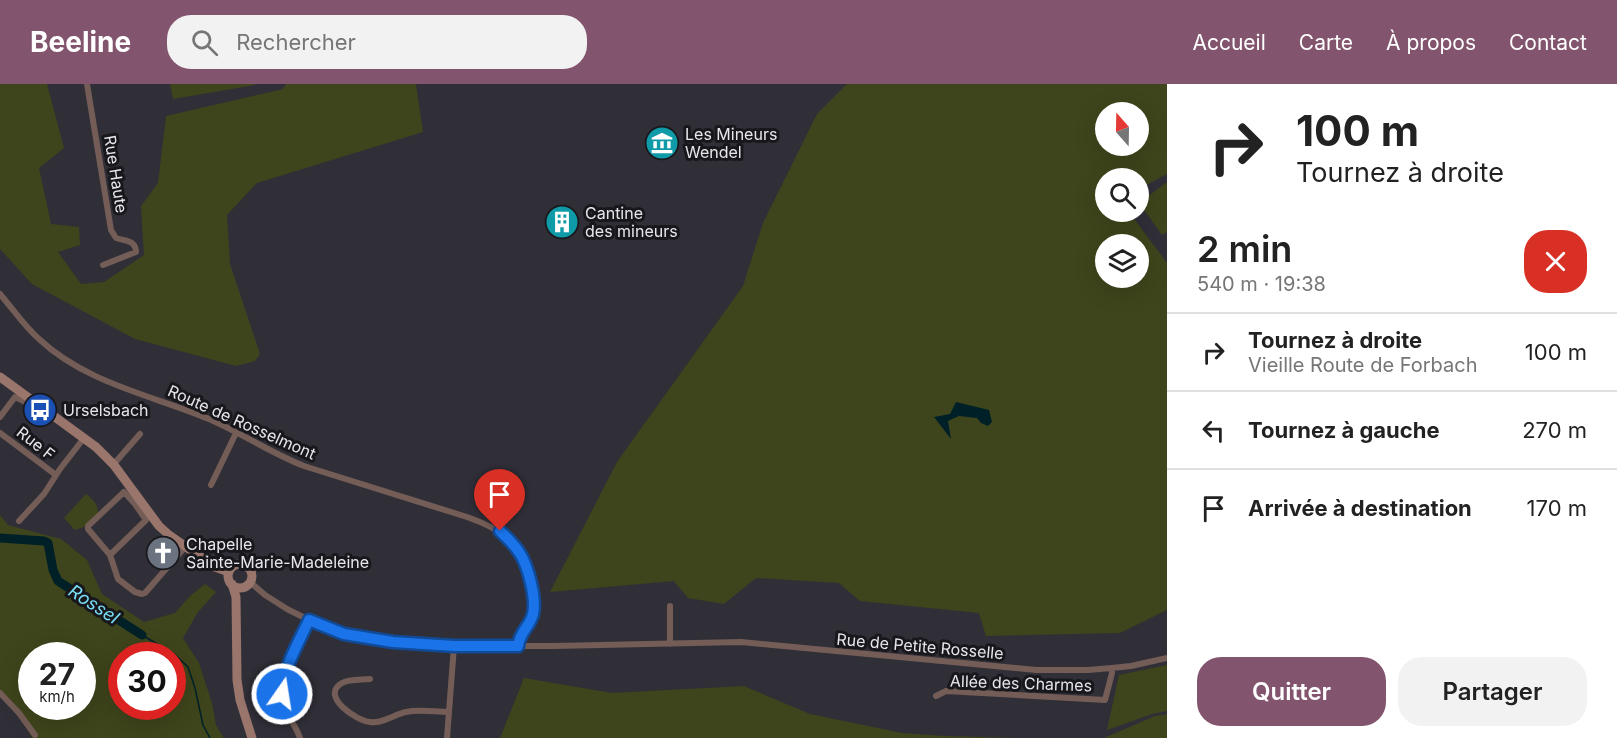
<!DOCTYPE html>
<html lang="fr">
<head>
<meta charset="utf-8">
<style>
	body { margin:0; font-family:Inter,sans-serif; background:#f2f2f2; color:#222; height:100vh; display:flex; flex-direction:column; font-size:22px; white-space:nowrap }
	* { box-sizing:border-box; margin:0 }
	p { font-size:20px; color:#767676 }
	.icon { flex:none; width:33px; height:33px; fill:none; stroke:currentColor; stroke-width:2; stroke-linecap:round; stroke-linejoin:round }
	.map { position:relative; flex:1; overflow:hidden }
	.side { display:flex; flex-direction:column; background:#fff; width:450px }
	.side>* { flex:none }
	.hud { background:#fff; color:#222; overflow:hidden }
	.needle { width:39px; rotate:340deg }
	.tools { position:absolute; left:1095px; top:18px; display:grid; gap:12px }
	.tools a { display:grid; place-items:center; width:54px; height:54px; border-radius:50%; background:#fff; box-shadow:0 6px 24px #0002; font-size:30px }
	.speed { position:absolute; left:18px; top:558px; display:flex; gap:12px; font-size:30px; font-weight:700; text-align:center }
	.speed>* { display:grid; place-content:center; width:78px; height:78px; border-radius:50%; background:#fff; box-shadow:0 6px 24px #0002; line-height:1 }
	.speed small { font-size:15px; font-weight:400 }
	.speed .limit { border:9px solid #d22; background:#fff; color:#111 }
	.pin { position:absolute; display:grid; place-items:center; width:51px; height:51px; color:#fff; margin:-62px -26px; border-radius:50% 50% 50% 0; rotate:-45deg; box-shadow:0 0 6px #0007 }
	.pin .icon { rotate:45deg }
	.me { position:absolute; width:66px; margin:-33px; rotate:13deg; stroke-linejoin:round; filter:drop-shadow(0 0 4px #0008) }
	.turn { display:flex; align-items:center; gap:21px; height:126px; padding:0 30px; font-size:27px }
	.turn .icon { width:78px; height:78px; stroke-width:2.5 }
	.turn b { display:block; font-size:42px; line-height:51px }
	.round { display:grid; place-items:center; flex:none; width:63px; height:63px; border-radius:24px; background:#f2f2f2 }
	.summary { display:flex; align-items:center; justify-content:space-between; height:102px; padding:0 30px }
	h1 { font-size:36px; font-weight:600; line-height:45px }
	.action { display:flex; gap:12px; margin-top:auto; padding:12px 30px }
	.action a { flex:1; height:69px; border-radius:24px; background:#82546e; color:#fff; font-size:24px; font-weight:600; line-height:69px; text-align:center }
	.action a+a { background:#f2f2f2; color:#222 }
	ul { padding:0; list-style:none }
	li { display:flex; align-items:center; gap:18px; height:78px; padding:0 30px; border-top:2px solid #e0e0e0 }
	li div { flex:1 }
	li b { display:block; font-size:22px }
	li em { font-style:normal }
	header { display:flex; align-items:center; gap:36px; box-sizing:border-box; height:84px; padding:0 30px; background:#82546e; color:#fff }
	header strong { font-size:28px }
	nav { display:flex; gap:33px; margin-inline-start:auto; font-size:21px }
	.search { width:420px; height:54px; background:#f2f2f2; display:flex; align-items:center; gap:15px; box-sizing:border-box; padding:0 21px; border-radius:24px; color:#767676; font-size:22px }
	main { display:flex; flex:1; min-height:0 }
	.map>svg:first-child { display:block }
	.green { fill:#3e441b; fill-rule:evenodd }
	.water { fill:#002028 }
	.lines { fill:none; stroke-linecap:round; stroke-linejoin:round }
	.stream { stroke:#002028; stroke-width:1.5 }
	.river { stroke:#002028; stroke-width:9 }
	.minor { stroke:#745d56; stroke-width:6 }
	.secondary { stroke:#99756b; stroke-width:9 }
	.route-casing { stroke:#114b97; stroke-width:15 }
	.route { stroke:#1a73e8; stroke-width:10 }
	.labels { text-anchor:middle; dominant-baseline:central; stroke-width:6; stroke-linejoin:round; paint-order:stroke }
	.poi-label { font-size:16px; fill:#e6e6ec; stroke:#18181c; text-anchor:start }
	.street-label { font-size:16px; fill:#e6e6ec; stroke:#18181c }
	.water-label { font-size:18px; font-style:italic; fill:#78def6; stroke:#18181c }
</style>
</head>
<body>
<header>
<strong>Beeline</strong>
<div class="search"><svg class="icon" aria-label="search" viewBox="0 0 24 24"><circle cx="10" cy="10" r="6"/><path d="M15 15l6 6"/></svg>Rechercher</div>
<nav><a>Accueil</a><a>Carte</a><a>À propos</a><a>Contact</a></nav>
</header>
<main>
<div class="map">
<svg width="1167" height="654" viewBox="0 0 1167 654">
	<rect width="100%" height="100%" fill="#302f38"/>
	<path class="green" d="M0 0H47L64 64 39 84 51 140 79 143 80 161 58 168 81 200 104 198 144 171 141 122 158 99 166 32 283 5 286 0H416L423 48 257 99 227 131 230 180 260 270 255 277 236 282 135 255 32 200 0 165Z
		M170 0H254L255 1 173 15Z
		M847 0H1167V90L1139 105 1138 94H1106V128H1129L1167 179V526L1120 549 986 552 979 529 860 517 839 499 756 494 724 520 688 514 674 497 550 508 617 378 743 202 763 139 817 30ZM1106 28H1138V62H1106ZM1106 160H1138V194H1106Z
		M1167 98V148L1162 151 1139 119Z
		M86 410C94 416 98 420 98 430L87 442 75 446 64 434Z
		M0 431 8 441 61 455 87 476 102 510 144 538 175 529 190 512 205 500 216 508 198 528 183 554 199 579 212 619 216 641 224 654H32L18 629 0 606ZM32 572H82V622H32ZM122 572H172V622H122Z
		M1167 581V627L1152 630 1107 646 1119 591Z
		M524 594 612 609 744 602 810 630 902 649 944 652 1021 654H500Z
		M1167 630V654H1104L1155 632Z"/>
	<path class="water" d="M956 318 989 326 992 338 988 342 981 339 977 334 959 332 948 337 951 355 934 333 950 330Z"/>
	<g class="lines">
		<path class="stream" d="M142 551 174 570 188 583 195 604 203 641 210 654"/>
		<path class="river" d="M0 454 44 457 48 459 53 486 58 497 142 551"/>
		<path class="minor" d="M87 0 111 146 116 154C125 157 136 156 136 168L103 181
			M0 210C13 225 24 242 39 255 86 299 151 311 209 335 241 349 271 369 304 382L467 433C501 445 518 456 528 492 532 504 535 516 533 529 531 540 520 547 518 563
			M0 333 15 313 28 319 31 315
			M0 349 56 391
			M113 381 140 350
			M211 401 236 349
			M135 420 146 436 110 471 118 495 135 508 142 510 145 509 185 463
			M19 437 44 410 60 385 84 354
			M110 471 88 445V442L124 408 135 420 138 418
			M250 498 265 511 287 525 309 536 344 551 416 560 454 562H554L741 558 1036 586H1088L1112 584 1131 582 1167 574
			M670 560V522
			M370 595C361 596 349 595 342 599 319 612 357 637 370 638 382 640 395 630 406 628 420 625 435 628 449 628
			M0 609 19 629 35 651
			M936 612 946 607 1105 616 1112 589V584
			M300 654C296 642 287 632 284 620 276 593 298 560 309 536
			M447 654 454 562"/>
		<path class="secondary" d="M0 293 96 363 114 381 159 442 169 451 215 483 229 488
			M228 492a12 12 0 1 1 24 0a12 12 0 1 1-24 0Z
			M232 500 236 513 237 596 240 616 252 654"/>
	</g>
	<g class="lines">
		<g class="route-casing">
			<path id="route" d="M282 610C283 584 298 560 309 536L344 550 393 558 454 562H518C520 548 528 544 532 533 538 518 528 481 519 468 514 460 507 454 500 447"/>
		</g>
		<use href="#route" class="route"/>
	</g>
	<defs>
		<g id="museum-disc" transform="scale(1.725)"><circle r="9.5" fill="#0f9aa8" stroke="#18181c"/><path d="M0-6L6-3V-2H-6V-3ZM-5-1h2V3h-2ZM-1-1h2V3h-2ZM3-1h2V3H3ZM-6 4H6V6H-6Z" fill="#fff"/></g>
		<g id="building-disc" transform="scale(1.725)"><circle r="9.5" fill="#0f9aa8" stroke="#18181c"/><path d="M-4-6H4V6H1V3H-1V6H-4ZM-2.5-4.3h1.7v1.8h-1.7ZM.8-4.3h1.7v1.8H.8ZM-2.5-1h1.7V.8h-1.7ZM.8-1h1.7V.8H.8Z" fill="#fff"/></g>
		<g id="bus-disc" transform="scale(1.725)"><circle r="9.5" fill="#1a4fb4" stroke="#18181c"/><path d="M-5-6H5V4H4V6H2V4H-2V6H-4V4H-5ZM-3.5-4V0h7V-4ZM-3.5 1.2v1.5H-2V1.2ZM2 1.2v1.5H3.5V1.2Z" fill="#fff"/></g>
		<g id="church-disc" transform="scale(1.725)"><circle r="9.5" fill="#6b7280" stroke="#18181c"/><path d="M-1.2-6h2.4v3.5h3.3v2.4h-3.3V6h-2.4V-.1h-3.3v-2.4h3.3Z" fill="#fff"/></g>
	</defs>
	<g fill-rule="evenodd">
		<use href="#museum-disc" x="662" y="59"/>
		<use href="#building-disc" x="562" y="138"/>
		<use href="#bus-disc" x="40" y="326"/>
		<use href="#church-disc" x="163" y="469"/>
	</g>
	<g class="labels">
		<g class="poi-label">
			<text x="685" y="50">Les Mineurs<tspan x="685" dy="18">Wendel</tspan></text>
			<text x="585" y="129">Cantine<tspan x="585" dy="18">des mineurs</tspan></text>
			<text x="63" y="326">Urselsbach</text>
			<text x="186" y="460">Chapelle<tspan x="186" dy="18">Sainte-Marie-Madeleine</tspan></text>
		</g>
		<g class="street-label">
			<text transform="translate(116 90) rotate(81)">Rue Haute</text>
			<text transform="translate(242 338) rotate(24)">Route de Rosselmont</text>
			<text transform="translate(36 359) rotate(38)">Rue F</text>
			<text transform="translate(920 562) rotate(5)">Rue de Petite Rosselle</text>
			<text transform="translate(1021 599) rotate(2)">Allée des Charmes</text>
		</g>
		<g class="water-label">
			<text transform="translate(94 520) rotate(33)">Rossel</text>
		</g>
	</g>
</svg>
<div class="tools">
<a><svg class="needle" viewBox="-14 -14 28 28"><path d="M0-13l5 13h-10z" fill="#e53935"/><path d="M0 13l5-13h-10z" fill="#767676"/></svg></a>
<a><svg class="icon" aria-label="search" viewBox="0 0 24 24"><circle cx="10" cy="10" r="6"/><path d="M15 15l6 6"/></svg></a>
<a><svg class="icon" aria-label="layers" viewBox="0 0 24 24"><path d="M12 4l9 5-9 5-9-5zM3 14l9 5 9-5"/></svg></a>
</div>
<div class="speed"><div>27<small>km/h</small></div><div class="limit">30</div></div>
<div class="pin" style="left:500px;top:447px;background:#d93025"><svg class="icon" aria-label="arrive" viewBox="0 0 24 24"><path d="M6 21V4h12l-3 4 3 4H6"/></svg></div>
<svg class="me" style="left:282px;top:610px" viewBox="-20 -20 40 40"><circle r="17" fill="#1a73e8" stroke="#fff" stroke-width="3"/><path d="M0-11L8 9 0 5-8 9z" fill="#fff"/></svg>
</div>
<section class="side">
<div class="hud">
<div class="turn"><svg class="icon" aria-label="right" viewBox="0 0 24 24"><path d="M7 20v-9h11M14 6l5 5-5 5"/></svg><div><b>100 m</b>Tournez à droite</div></div>
</div>
<div class="summary"><div><h1>2 min</h1><p>540 m · 19:38</p></div><a class="round" style="background:#d93025;color:#fff"><svg class="icon" aria-label="close" viewBox="0 0 24 24"><path d="M6 6l12 12M18 6L6 18"/></svg></a></div>
<ul>
<li><svg class="icon" aria-label="right" viewBox="0 0 24 24"><path d="M7 20v-9h11M14 6l5 5-5 5"/></svg><div><b>Tournez à droite</b><p>Vieille Route de Forbach</p></div><em>100 m</em></li>
<li><svg class="icon" aria-label="left" viewBox="0 0 24 24"><path d="M17 20v-9H6M10 6l-5 5 5 5"/></svg><div><b>Tournez à gauche</b></div><em>270 m</em></li>
<li><svg class="icon" aria-label="arrive" viewBox="0 0 24 24"><path d="M6 21V4h12l-3 4 3 4H6"/></svg><div><b>Arrivée à destination</b></div><em>170 m</em></li>
</ul>
<div class="action"><a>Quitter</a><a>Partager</a></div>
</section>
</main>
</body>
</html>
